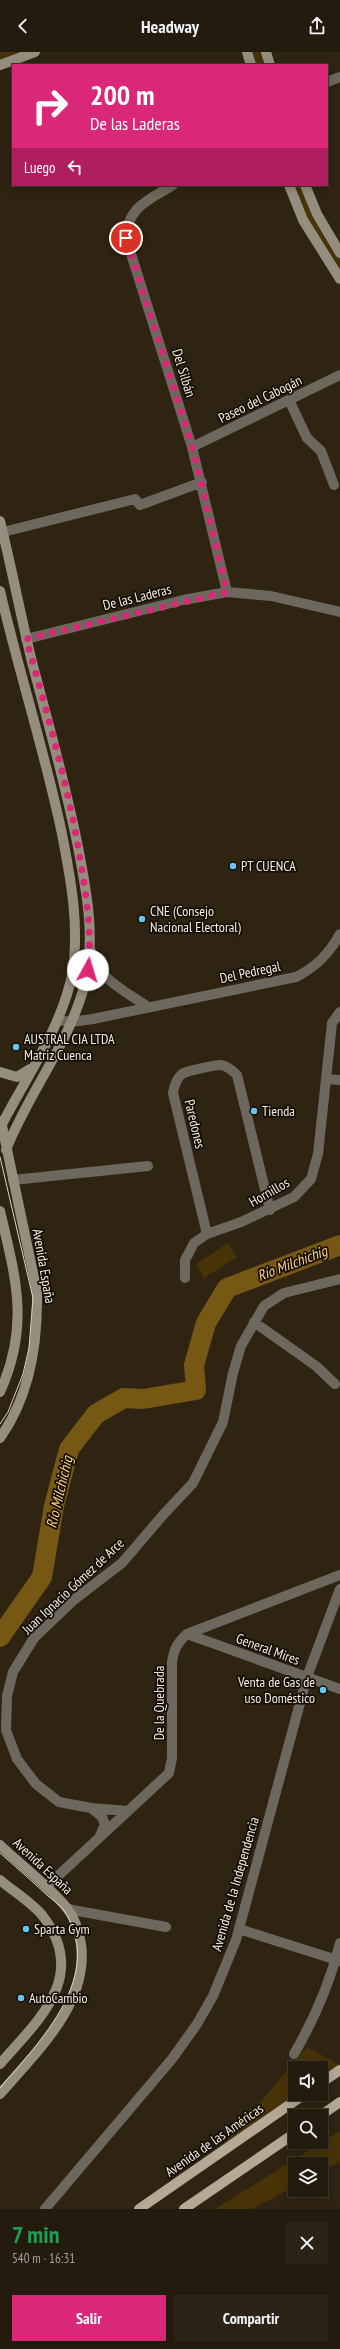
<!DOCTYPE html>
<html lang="es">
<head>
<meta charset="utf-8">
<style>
	body { margin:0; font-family:"PT Sans Narrow",sans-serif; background:#2b2416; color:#f1f3f6; height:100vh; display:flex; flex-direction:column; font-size:15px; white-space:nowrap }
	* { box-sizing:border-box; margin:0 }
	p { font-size:13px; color:#a3a19d }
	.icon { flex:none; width:22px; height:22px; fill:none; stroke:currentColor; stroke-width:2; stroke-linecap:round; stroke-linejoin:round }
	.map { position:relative; height:2157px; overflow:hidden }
	.panel { display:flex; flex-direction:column; background:#231b0d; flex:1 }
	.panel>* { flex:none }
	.top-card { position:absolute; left:12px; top:12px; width:316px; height:122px; border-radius:0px; box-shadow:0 2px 10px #0003,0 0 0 1px #40392e; background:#db2777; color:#fff; overflow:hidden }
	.controls { position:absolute; left:288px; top:2009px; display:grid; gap:8px }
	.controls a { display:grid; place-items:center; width:40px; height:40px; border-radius:0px; background:#231b0d; box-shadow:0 2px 10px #0003,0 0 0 1px #40392e; font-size:20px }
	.pin { position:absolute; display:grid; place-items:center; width:34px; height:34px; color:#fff; margin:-17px; border:2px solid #fff; border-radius:50%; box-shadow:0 1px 4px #0007 }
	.me { position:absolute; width:44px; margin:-22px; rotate:6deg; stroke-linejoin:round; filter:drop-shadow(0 0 3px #0008) }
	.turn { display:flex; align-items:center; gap:14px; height:84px; padding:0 12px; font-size:18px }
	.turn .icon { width:52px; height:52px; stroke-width:2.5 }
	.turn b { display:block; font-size:28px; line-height:34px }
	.then { display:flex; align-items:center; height:38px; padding:0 12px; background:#0003; gap:8px; font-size:15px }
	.round { display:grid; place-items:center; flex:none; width:42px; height:42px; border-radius:0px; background:#2b2416 }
	.summary { display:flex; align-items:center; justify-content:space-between; height:68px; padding:0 12px }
	h1 { font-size:24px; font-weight:700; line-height:30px; color:#1e9e55 }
	.cta { display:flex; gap:8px; margin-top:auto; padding:8px 12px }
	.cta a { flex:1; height:46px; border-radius:0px; background:#db2777; color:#fff; font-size:16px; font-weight:700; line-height:46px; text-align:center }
	.cta a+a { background:#2b2416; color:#f1f3f6 }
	header { display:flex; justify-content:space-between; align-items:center; height:52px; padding:0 12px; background:#231b0d; font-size:18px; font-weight:700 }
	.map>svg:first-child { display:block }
	.green { fill:#473307 }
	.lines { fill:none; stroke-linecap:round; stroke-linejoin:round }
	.river { stroke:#775714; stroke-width:20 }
	.minor { stroke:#6d685e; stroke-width:10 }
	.tertiary { stroke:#6d685e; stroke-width:10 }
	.secondary { stroke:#958d7e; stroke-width:10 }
	.primary { stroke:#b5a996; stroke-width:10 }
	.tram { stroke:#ddd6c9; stroke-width:1 }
	.route { stroke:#db2777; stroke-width:7; stroke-dasharray:0 12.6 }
	.poi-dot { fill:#68c4f0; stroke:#130e06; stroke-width:1.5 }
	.labels { text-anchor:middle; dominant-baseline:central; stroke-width:3.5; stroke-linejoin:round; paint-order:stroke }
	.street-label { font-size:14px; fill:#f3ece0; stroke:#130e06 }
	.poi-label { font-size:14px; fill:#f3ece0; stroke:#130e06; text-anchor:start }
	.water-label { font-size:15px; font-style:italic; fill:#ffd17e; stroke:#130e06 }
</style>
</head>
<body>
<header><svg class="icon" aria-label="back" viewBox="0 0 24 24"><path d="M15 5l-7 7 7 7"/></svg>Headway<svg class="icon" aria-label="share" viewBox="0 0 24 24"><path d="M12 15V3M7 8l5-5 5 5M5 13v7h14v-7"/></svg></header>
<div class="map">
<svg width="340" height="2157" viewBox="0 0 340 2157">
	<rect width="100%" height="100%" fill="#2f2411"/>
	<path class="green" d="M0 0H28L0 11Z
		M247 0H266L270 13H251Z
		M289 133H305L340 201V227Z
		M228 1191 237 1205 204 1226 196 1212Z
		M307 1995 340 2013 321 2027V2016H295V2042H299L218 2100Z
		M340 2079V2110L321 2120V2112H295V2134L252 2157H215Z"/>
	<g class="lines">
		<path class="river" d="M0 1585 42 1525 54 1454 69 1397 96 1362 124 1346 143 1347 196 1338 194 1313 206 1271 227 1236 340 1193"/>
		<path class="minor" d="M327 30 340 25
			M173 133C149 148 127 155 126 186L192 395 227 540
			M289 348 307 386 321 399 334 433
			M192 395 340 323
			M3 480 135 447 140 453 202 430
			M26 587 183 548 227 540 271 544 340 560
			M90 896C98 928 124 938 148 955
			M58 968 71 970 93 967 296 925C316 915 329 902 340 882
			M326 1027 340 1028
			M13 1128 148 1114
			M207 1182 173 1041C174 1034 176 1027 182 1022 186 1019 215 1013 221 1013 228 1014 233 1019 237 1023L270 1158
			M185 1226V1208L194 1191 207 1182 241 1170 294 1145 311 1127 318 1102 332 971 340 960
			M254 1270 316 1314 335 1332
			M187 1582 340 1637
			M91 1756 102 1765 105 1772 100 1784
			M128 1759 91 1756 59 1750 36 1732 17 1707 6 1678 7 1644 13 1620 34 1586 75 1547 122 1511 163 1463 193 1431 223 1370 233 1321 241 1294 264 1254 284 1241 340 1227
			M46 1835 169 1721 172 1706V1610C174 1597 177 1591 187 1582L340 1523
			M67 1857 166 1875
			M239 1877 340 1909
			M294 2002C315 1966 330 1931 340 1891"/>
		<path class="tertiary" d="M45 2157 172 2007 197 1972 213 1944 236 1888 307 1625 340 1537"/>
		<path class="secondary" d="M247 0 251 13
			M266 0 270 13
			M0 13 35 0
			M289 133 303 168 340 227
			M305 133 317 162 340 201
			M0 469C12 517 21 566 33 614 49 673 65 731 77 790 86 836 96 885 85 931 70 991 28 1041 6 1098
			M0 539C19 621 45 700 62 782 71 828 80 876 72 923 61 977 25 1027 0 1076
			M0 1020 17 1025 30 1017
			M0 1159C16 1227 30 1273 0 1340
			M0 1386C30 1344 38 1291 37 1240L1 1069
			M0 1793C22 1814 48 1833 67 1856 74 1865 79 1880 81 1892 89 1952 36 2000 0 2042
			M0 1828C13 1839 32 1851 42 1863 90 1924 38 1968 0 2012"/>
		<path class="primary" d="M321 2031 340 2018
			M320 2064 340 2050
			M139 2157 305 2042
			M184 2157 295 2081"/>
		<path class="tram" d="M0 1105 33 1246 29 1296 23 1322 8 1360 0 1372
			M0 1801C16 1815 32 1829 48 1844 53 1848 60 1853 64 1858 106 1924 40 1989 0 2036"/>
	</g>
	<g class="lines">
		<path class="route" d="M88 918C93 874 84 832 77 788 64 720 45 653 26 587L227 540 192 394 126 186"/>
	</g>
	<g class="poi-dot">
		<circle cx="233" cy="814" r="4"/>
		<circle cx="142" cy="867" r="4"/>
		<circle cx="16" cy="995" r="4"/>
		<circle cx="254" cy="1059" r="4"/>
		<circle cx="323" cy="1638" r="4"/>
		<circle cx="26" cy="1877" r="4"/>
		<circle cx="21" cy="1946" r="4"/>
	</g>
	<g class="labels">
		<g class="street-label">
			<text transform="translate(184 321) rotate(73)">Del Silbán</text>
			<text transform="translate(260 347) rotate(-26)">Paseo del Cabogán</text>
			<text transform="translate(137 545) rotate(-14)">De las Laderas</text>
			<text transform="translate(250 920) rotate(-12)">Del Pedregal</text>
			<text transform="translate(195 1072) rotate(77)">Paredones</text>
			<text transform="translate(269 1140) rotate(-30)">Hornillos</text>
			<text transform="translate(44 1214) rotate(80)">Avenida España</text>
			<text transform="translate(73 1534) rotate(-43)">Juan Ignacio Gómez de Arce</text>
			<text transform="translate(268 1597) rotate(20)">General Mires</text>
			<text transform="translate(159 1651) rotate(-90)">De la Quebrada</text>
			<text transform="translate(43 1814) rotate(43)">Avenida España</text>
			<text transform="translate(235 1832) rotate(-74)">Avenida de la Independencia</text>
			<text transform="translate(214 2088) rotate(-35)">Avenida de las Américas</text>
		</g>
		<g class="poi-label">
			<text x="241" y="814">PT CUENCA</text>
			<text x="150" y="859">CNE (Consejo<tspan x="150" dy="16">Nacional Electoral)</tspan></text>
			<text x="24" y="987">AUSTRAL CIA LTDA<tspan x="24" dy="16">Matriz Cuenca</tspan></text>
			<text x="262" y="1059">Tienda</text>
			<text x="315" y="1630" text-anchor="end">Venta de Gas de<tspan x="315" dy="16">uso Doméstico</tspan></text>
			<text x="34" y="1877">Sparta Gym</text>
			<text x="29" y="1946">AutoCambio</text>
		</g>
		<g class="water-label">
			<text transform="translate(292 1211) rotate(-21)">Río Milchichig</text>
			<text transform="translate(59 1440) rotate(-77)">Río Milchichig</text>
		</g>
	</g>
</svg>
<div class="controls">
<a><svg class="icon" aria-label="sound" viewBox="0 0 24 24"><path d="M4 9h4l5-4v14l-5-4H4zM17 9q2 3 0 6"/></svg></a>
<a><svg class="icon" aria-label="search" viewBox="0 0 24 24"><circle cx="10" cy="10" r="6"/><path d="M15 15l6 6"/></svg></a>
<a><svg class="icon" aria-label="layers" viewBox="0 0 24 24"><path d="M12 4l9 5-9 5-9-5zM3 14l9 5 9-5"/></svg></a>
</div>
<div class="pin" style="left:126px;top:186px;background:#d93025"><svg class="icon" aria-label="arrive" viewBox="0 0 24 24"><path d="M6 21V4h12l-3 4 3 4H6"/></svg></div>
<svg class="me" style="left:88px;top:918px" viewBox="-20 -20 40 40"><circle r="19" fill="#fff"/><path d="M0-13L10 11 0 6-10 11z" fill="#db2777"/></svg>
<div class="top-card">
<div class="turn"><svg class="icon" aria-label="right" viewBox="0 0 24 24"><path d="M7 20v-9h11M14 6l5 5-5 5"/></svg><div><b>200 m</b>De las Laderas</div></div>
<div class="then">Luego<svg class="icon" aria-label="left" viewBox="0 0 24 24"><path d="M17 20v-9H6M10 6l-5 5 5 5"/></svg></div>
</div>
</div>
<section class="panel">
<div class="summary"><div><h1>7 min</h1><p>540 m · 16:31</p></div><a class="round"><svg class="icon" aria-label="close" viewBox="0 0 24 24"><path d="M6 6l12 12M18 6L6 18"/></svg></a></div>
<div class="cta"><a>Salir</a><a>Compartir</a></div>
</section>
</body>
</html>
